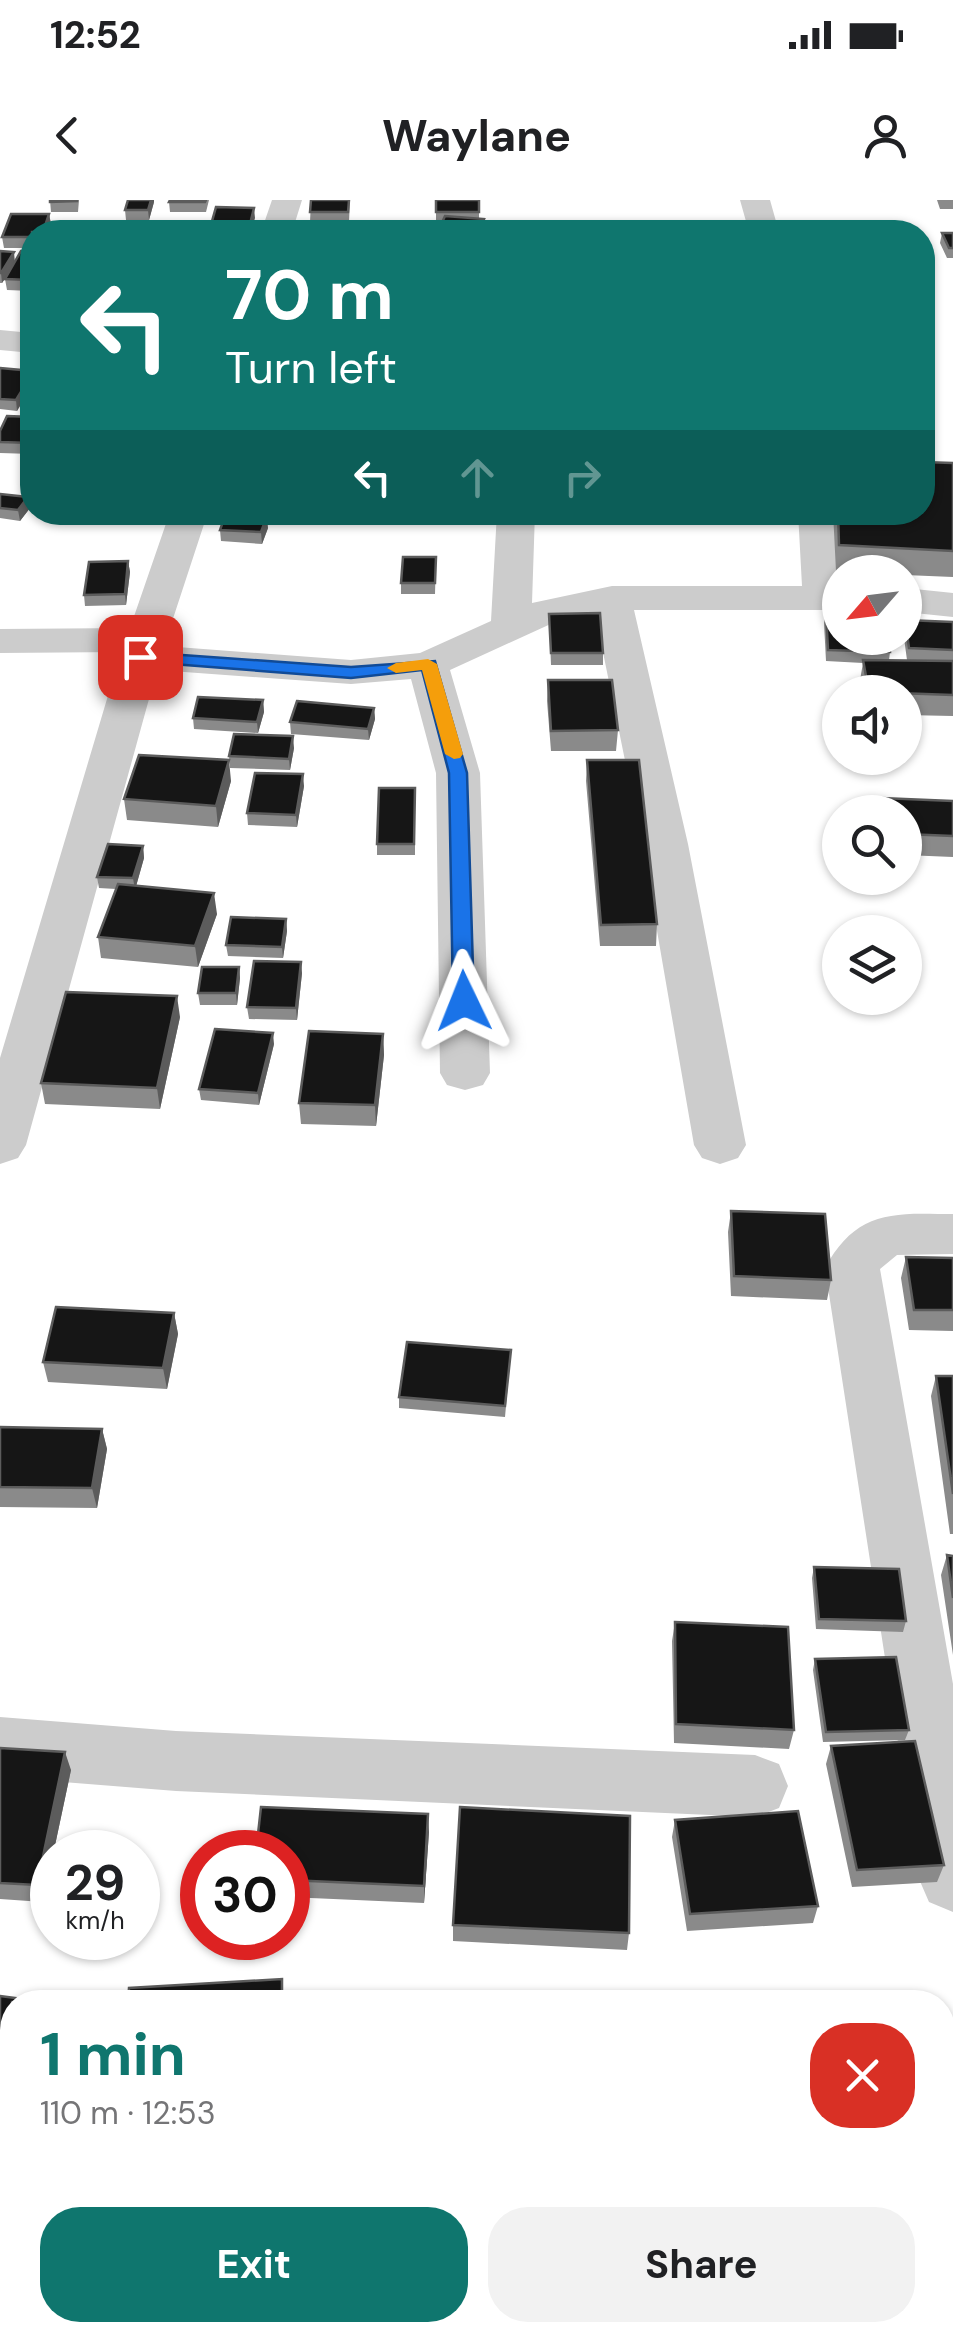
<!DOCTYPE html>
<html lang="en">
<head>
<meta charset="utf-8">
<style>
	body { margin:0; font-family:"DM Sans",sans-serif; background:#f2f2f2; color:#202124; height:100vh; display:flex; flex-direction:column; font-size:38px; white-space:nowrap }
	* { box-sizing:border-box; margin:0 }
	p { font-size:32px; color:#757577 }
	.icon { flex:none; width:55px; height:55px; fill:none; stroke:currentColor; stroke-width:2; stroke-linecap:round; stroke-linejoin:round }
	.map { position:relative; flex:1; overflow:hidden }
	.details { position:absolute; left:0px; top:1790px; width:955px; height:352px; display:flex; flex-direction:column; background:#fff; border-radius:40px 40px 0 0; box-shadow:0 2px 8px #0004 }
	.details>* { flex:none }
	.banner { position:absolute; left:20px; top:20px; width:915px; height:305px; border-radius:40px; box-shadow:0 2px 8px #0004; background:#0f766e; color:#fff; overflow:hidden }
	.needle { width:65px; rotate:242deg }
	.fabs { position:absolute; left:822px; top:355px; display:grid; gap:20px }
	.fabs a { display:grid; place-items:center; width:100px; height:100px; border-radius:50%; background:#fff; box-shadow:0 2px 8px #0004; font-size:50px }
	.speed { position:absolute; left:30px; top:1630px; display:flex; gap:20px; font-size:50px; font-weight:700; text-align:center }
	.speed>* { display:grid; place-content:center; width:130px; height:130px; border-radius:50%; background:#fff; box-shadow:0 2px 8px #0004; line-height:1 }
	.speed small { font-size:25px; font-weight:400 }
	.speed .limit { border:15px solid #d22; background:#fff; color:#111 }
	.pin { position:absolute; display:grid; place-items:center; width:85px; height:85px; color:#fff; margin:-42px; border-radius:20px; box-shadow:0 5px 15px #0006 }
	.me { position:absolute; width:110px; margin:-55px; rotate:358deg; stroke-linejoin:round; filter:drop-shadow(0 0 8px #0008) }
	.turn { display:flex; align-items:center; gap:35px; height:210px; padding:0 40px; font-size:45px }
	.turn .icon { width:130px; height:130px; stroke-width:2.5 }
	.turn b { display:block; font-size:70px; line-height:85px }
	.lanes { display:flex; align-items:center; height:95px; padding:0 40px; background:#0003; justify-content:center; gap:50px; direction:ltr }
	.lanes .off { opacity:.35 }
	.round { display:grid; place-items:center; flex:none; width:105px; height:105px; border-radius:40px; background:#f2f2f2 }
	.headline { display:flex; align-items:center; justify-content:space-between; height:170px; padding:0 40px }
	h1 { font-size:60px; font-weight:700; line-height:75px; color:#0f766e }
	.primary-button { display:flex; gap:20px; margin-top:auto; padding:20px 40px }
	.primary-button a { flex:1; height:115px; border-radius:40px; background:#0f766e; color:#fff; font-size:40px; font-weight:700; line-height:115px; text-align:center }
	.primary-button a+a { background:#f2f2f2; color:#202124 }
	.status { display:flex; justify-content:space-between; align-items:center; height:70px; padding:0 50px; background:#fff; direction:ltr }
	.status svg { height:28px; fill:currentColor }
	header { display:flex; justify-content:space-between; align-items:center; height:130px; padding:0 40px; background:#fff; font-size:45px; font-weight:700 }
	.map>svg:first-child { display:block }
	.lines { fill:none; stroke-linecap:round; stroke-linejoin:round }
	.street { fill:#ccc; fill-rule:evenodd }
	.wall { fill:#8a8a8a }
	.shaded-wall { fill:#5c5c5c }
	.building { fill:#161616; stroke:#5c5c5c; stroke-width:2.5 }
	.route { fill:#1a73e8; stroke:#114b97; stroke-width:2.5 }
	.slow { fill:#f59e0b }
</style>
</head>
<body>
<div class="status"><b>12:52</b><svg viewBox="0 0 49 12"><path d="M0 12V9h3v3zM5 12V6h3v6zM10 12V3h3v9zM15 12V0h3v12zM26 1h20v11H26zM47 4h2v5h-2z"/></svg></div>
<header><svg class="icon" aria-label="back" viewBox="0 0 24 24"><path d="M15 5l-7 7 7 7"/></svg>Waylane<svg class="icon" aria-label="person" viewBox="0 0 24 24"><circle cx="12" cy="8" r="4"/><path d="M4 21q1-7 8-7t8 7"/></svg></header>
<div class="map">
<svg width="953" height="2142" viewBox="0 0 953 2142">
	<rect width="100%" height="100%" fill="#fff"/>
	<g class="lines">
		<path class="street" d="M272 0H302L292 32H261Z
			M740 0H770L779 32H749Z
			M0 130 32 133V153L0 150Z
			M170 312H208L164 446 351 460 420 453 491 421 497 312H535L532 403 612 386H802L798 312H836L840 410H634L688 644 746 945 738 958 720 964 702 958 694 945 642 644 595 413 566 417 450 470 480 573 490 873 483 885 465 890 447 885 440 873 436 573 411 479 351 484 157 470 26 945 18 958 0 964V858L121 452 0 453V429L130 428Z
			M905 388 953 393V417L905 412Z
			M938 1014H953V1054L897 1055 880 1069 953 1484V1712L929 1702 919 1679 825 1068C852 1018 883 1012 938 1014Z
			M0 1517 176 1531 755 1555 779 1564 788 1586 779 1608 755 1617 176 1591 0 1577Z
			M0 2027H12V2105H0Z
			M942 2071H953V2142H924L914 2138 911 2130H942Z"/>
	</g>
	<path class="wall" d="M50 0H79L78 12H51Z
		M209 0 206 12H170L169 2Z
		M311 0H350L349 22H310Z
		M436 0H479V18L484 29 482 32H440V27L442 22H436Z
		M937 0H953V9H940Z
		M154 2 149 20H126L125 10Z
		M49 14 51 24 32 32V48H4L2 37Z
		M942 33H953V58H947L940 43Z
		M0 51 15 61 32 51V91L7 90 5 79 7 76 2 83H0Z
		M0 168 32 171 17 211 0 209Z
		M32 217V254L0 253V242Z
		M953 263V377L905 375V372L836 371 833 312H922Z
		M0 294 28 297 30 308 20 321 0 318Z
		M236 312H298L297 315 237 314Z
		M268 328 262 344 221 341 220 330Z
		M436 357 435 394H401V383Z
		M128 361 130 372 126 405 85 406 84 395Z
		M826 411 890 452 889 460H907L904 438 905 420 953 422V516L905 515V492H862L860 480 863 463 826 461 824 423Z
		M549 414 603 453V465H551Z
		M548 480 618 530 616 551H551L547 501Z
		M263 500 264 512 258 533 194 529 193 518Z
		M374 508 375 519 369 540 291 534 290 522Z
		M294 548 290 570 230 568 229 556Z
		M587 560 657 724 656 746H600L586 581Z
		M231 581 218 627 127 620 124 599Z
		M304 586 297 627 248 625 247 613Z
		M415 588V655H377V644Z
		M881 598 953 601V657L905 655V612H878Z
		M143 646 144 658 136 686 217 714 198 767 101 758 98 737 116 689 99 688 97 677Z
		M286 719 287 731 283 758 228 756 226 745Z
		M239 767 240 778 237 805H200L198 793Z
		M302 773 297 820 249 819 247 807Z
		M180 817 160 909 45 904 41 883Z
		M383 834 384 855 376 926 301 924 299 903Z
		M274 844 259 905 201 900 199 889Z
		M731 1011 831 1080 827 1100 731 1096 728 1032Z
		M906 1057 953 1058V1131L909 1130 901 1078Z
		M174 1113 178 1134 167 1189 48 1182 43 1162Z
		M511 1150 505 1217 399 1208V1197Z
		M936 1176H953V1334H950L931 1196Z
		M0 1227 102 1229 107 1249 97 1308 0 1307Z
		M947 1355 953 1356V1455L941 1375Z
		M814 1367 906 1421 903 1432 816 1429 812 1378Z
		M675 1422 794 1530 789 1549 674 1543 672 1441Z
		M815 1459 909 1530 905 1540 823 1542 813 1470Z
		M831 1546 944 1665 937 1682 852 1687 826 1564Z
		M0 1548 71 1570 43 1702 0 1699Z
		M675 1620 818 1706 813 1723 687 1731 672 1637Z
		M429 1632 424 1703 288 1697V1652Z
		M453 1725 629 1733 627 1750 453 1741Z
		M0 1796 12 1802V1898L0 1896Z
		M0 1913H12V2026H0Z"/>
	<path class="shaded-wall" d="M151 0H154V2L149 20 148 10Z
		M254 8 255 18 251 32H248Z
		M49 14 51 24 48 32H43Z
		M14 52 15 63 2 83 1 73Z
		M32 174V187L17 211 16 200Z
		M28 297 30 308 20 321 18 310Z
		M267 316 268 328 262 344 261 332Z
		M128 361 130 372 126 405 125 394Z
		M263 500 264 512 258 533 257 522Z
		M374 508 375 519 369 540 368 529Z
		M293 536 294 548 290 570 289 559Z
		M229 560 231 581 218 627 216 606Z
		M303 574 304 586 297 627 296 615Z
		M143 646 144 658 135 690 133 678Z
		M214 693 217 714 198 767 195 746Z
		M286 719 287 731 283 758 282 747Z
		M301 762 302 773 297 820 296 808Z
		M239 767 240 778 237 805 236 793Z
		M177 796 180 817 160 909 157 888Z
		M273 833 274 844 259 905 258 893Z
		M383 834 384 855 376 926 375 905Z
		M174 1113 178 1134 167 1189 163 1168Z
		M102 1229 107 1249 97 1308 92 1288Z
		M65 1552 71 1570 43 1702 37 1685Z
		M428 1614 429 1632 424 1703V1686Z
		M181 2130H185V2142H180Z"/>
	<path class="building" d="M50 0H77V1L50 2Z
		M128 0H151L148 10H125Z
		M170 0H206L205 2H169Z
		M311 0H349L348 12H310Z
		M436 0H479V12H436Z
		M216 7 254 8 248 32H209Z
		M11 14H49L43 32H32V37H2Z
		M445 16 484 19 479 30 440 27Z
		M159 22 197 24 194 32H155Z
		M326 26 400 28V32H325Z
		M59 27 79 28 76 32H56Z
		M942 33H953V48H949Z
		M0 51 14 52 1 73H0Z
		M21 51H32V80L5 79Z
		M0 168 32 171V174L16 200 0 199Z
		M7 216 32 217V243L0 242V231Z
		M922 262 953 263V351L839 345 838 312H922Z
		M0 294 28 297 18 310 0 308Z
		M226 313 267 316 261 332 220 330Z
		M403 357H436L435 383H401Z
		M128 361 125 394 84 395 89 362Z
		M826 411 840 412V438H889L890 452 828 450Z
		M600 413 603 453H551L549 414Z
		M905 420 953 422V450L909 448Z
		M863 460 953 461V495L869 492Z
		M548 480H612L618 530 551 531Z
		M198 497 263 500 257 522 193 518Z
		M297 501 374 508 368 529 290 522Z
		M234 534 293 536 289 559 229 556Z
		M139 555 229 560 216 606 124 599Z
		M587 560H639L657 724 601 725Z
		M255 573 303 574 296 615 247 613Z
		M379 588H415L414 644H377Z
		M881 598 953 601V636L905 634V612H882Z
		M108 644 143 646 133 678 97 677Z
		M118 684 214 693 195 746 98 737Z
		M231 717 286 719 282 747 226 745Z
		M254 761 301 762 296 808 247 807Z
		M202 767H239L236 793H198Z
		M66 792 177 796 157 888 41 883Z
		M215 829 273 833 258 893 199 889Z
		M309 831 383 834 375 905 299 903Z
		M731 1011 825 1014 831 1080 734 1076Z
		M906 1057 953 1058V1110H914Z
		M56 1107 174 1113 163 1168 43 1162Z
		M407 1142 511 1150 505 1206 399 1197Z
		M936 1176H953V1294Z
		M0 1227 102 1229 92 1288 0 1287Z
		M947 1355 953 1356V1398Z
		M814 1367 899 1369 906 1421 819 1419Z
		M675 1422 788 1427 794 1530 676 1524Z
		M896 1457 909 1530 826 1532 815 1459Z
		M915 1541 944 1665 857 1670 831 1546Z
		M0 1548 65 1552 37 1685 0 1683Z
		M261 1607 428 1614 424 1686 288 1680V1652H256Z
		M460 1607 630 1616 629 1733 453 1725Z
		M798 1611 818 1706 690 1714 675 1620Z
		M282 1779V1802H128L129 1788Z
		M0 1796 45 1802H12V1883L0 1882Z
		M0 1913H12V2013L0 2012Z
		M12 2128V2130H181L180 2142H0V2129Z"/>
	<path class="route" d="M140 452 351 467 435 461 467 573 474 801 471 806H456L453 801 449 573 422 470 351 478 134 461 132 457Z"/>
	<path class="slow" d="M428 459 437 464 463 554 460 558 454 559 445 554 422 470 396 473 387 468 396 463Z"/>
</svg>
<div class="fabs">
<a><svg class="needle" viewBox="-14 -14 28 28"><path d="M0-13l5 13h-10z" fill="#e53935"/><path d="M0 13l5-13h-10z" fill="#757577"/></svg></a>
<a><svg class="icon" aria-label="sound" viewBox="0 0 24 24"><path d="M4 9h4l5-4v14l-5-4H4zM17 9q2 3 0 6"/></svg></a>
<a><svg class="icon" aria-label="search" viewBox="0 0 24 24"><circle cx="10" cy="10" r="6"/><path d="M15 15l6 6"/></svg></a>
<a><svg class="icon" aria-label="layers" viewBox="0 0 24 24"><path d="M12 4l9 5-9 5-9-5zM3 14l9 5 9-5"/></svg></a>
</div>
<div class="speed"><div>29<small>km/h</small></div><div class="limit">30</div></div>
<div class="pin" style="left:140px;top:457px;background:#d93025"><svg class="icon" aria-label="arrive" viewBox="0 0 24 24"><path d="M6 21V4h12l-3 4 3 4H6"/></svg></div>
<svg class="me" style="left:464px;top:801px" viewBox="-20 -20 40 40"><path d="M0-17L14 15 0 8-14 15z" fill="#1a73e8" stroke="#fff" stroke-width="4"/></svg>
<div class="banner">
<div class="turn"><svg class="icon" aria-label="left" viewBox="0 0 24 24"><path d="M17 20v-9H6M10 6l-5 5 5 5"/></svg><div><b>70 m</b>Turn left</div></div>
<div class="lanes"><svg class="icon" aria-label="left" viewBox="0 0 24 24"><path d="M17 20v-9H6M10 6l-5 5 5 5"/></svg><svg class="icon off" aria-label="ahead" viewBox="0 0 24 24"><path d="M12 20V5M6 11l6-6 6 6"/></svg><svg class="icon off" aria-label="right" viewBox="0 0 24 24"><path d="M7 20v-9h11M14 6l5 5-5 5"/></svg></div>
</div>
<section class="details">
<div class="headline"><div><h1>1 min</h1><p>110 m · 12:53</p></div><a class="round" style="background:#d93025;color:#fff"><svg class="icon" aria-label="close" viewBox="0 0 24 24"><path d="M6 6l12 12M18 6L6 18"/></svg></a></div>
<div class="primary-button"><a>Exit</a><a>Share</a></div>
</section>
</div>
</body>
</html>
